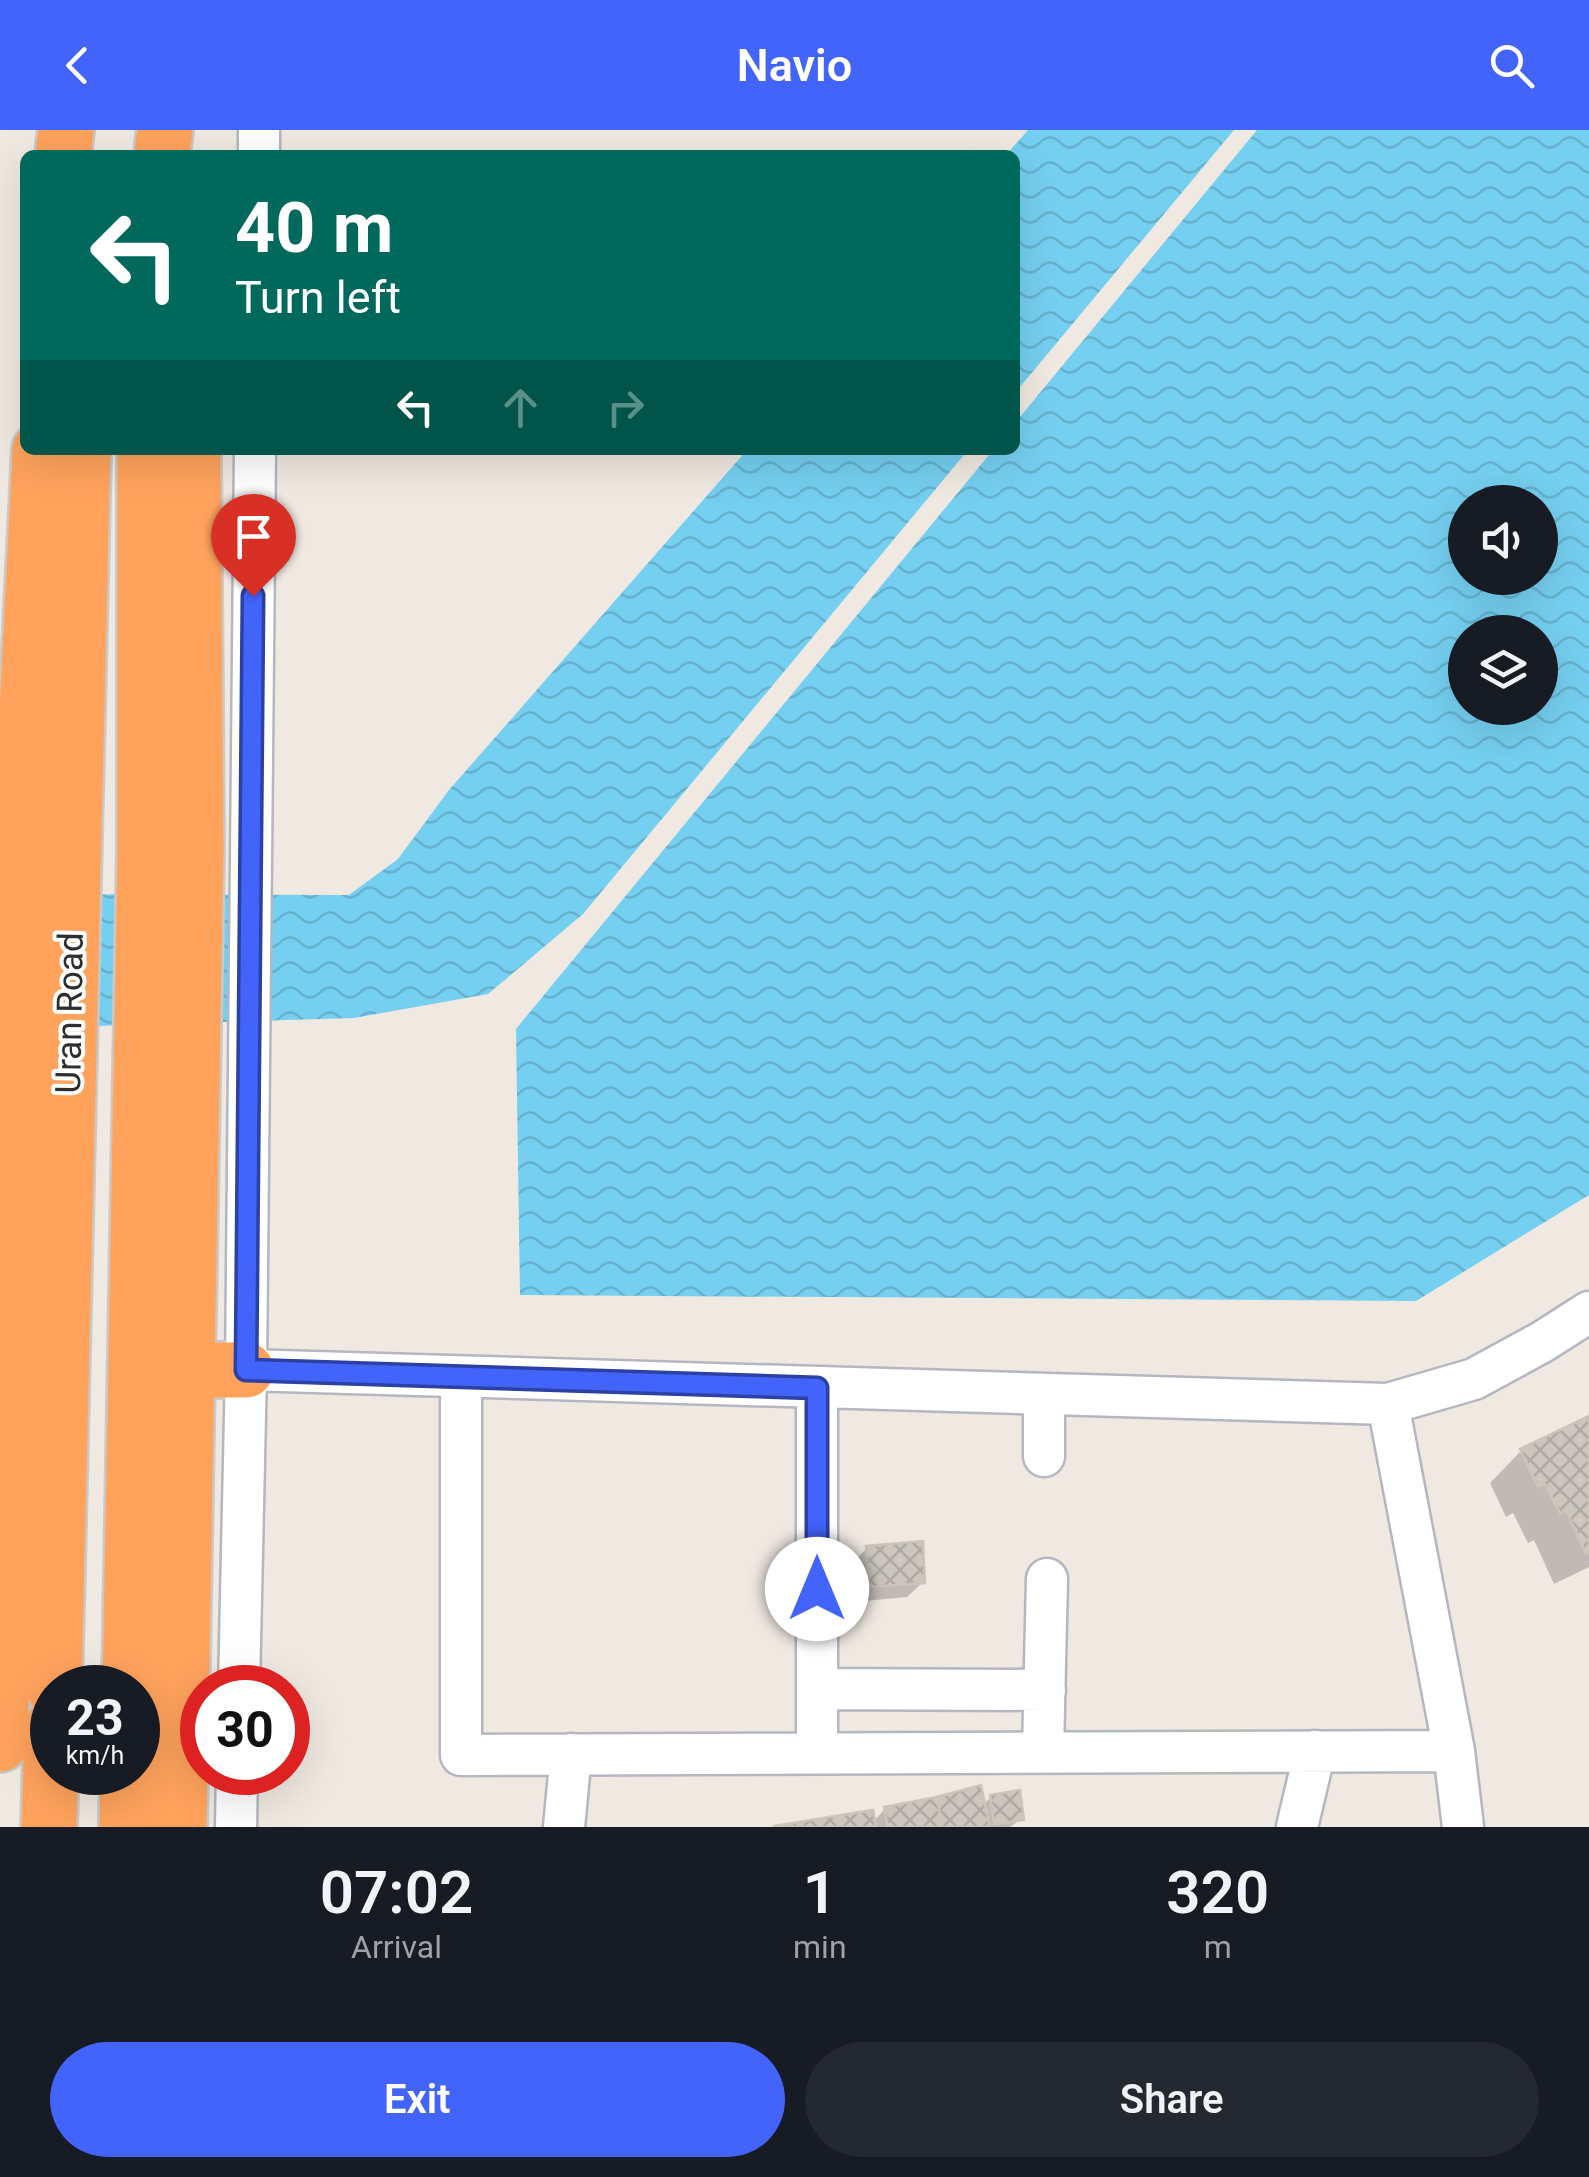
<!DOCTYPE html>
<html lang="en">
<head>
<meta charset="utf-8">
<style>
	body { margin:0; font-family:Roboto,sans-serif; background:#242831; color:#f1f3f6; height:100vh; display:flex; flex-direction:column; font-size:38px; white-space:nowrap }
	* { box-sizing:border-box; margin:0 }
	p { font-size:32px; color:#9ea1a6 }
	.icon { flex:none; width:55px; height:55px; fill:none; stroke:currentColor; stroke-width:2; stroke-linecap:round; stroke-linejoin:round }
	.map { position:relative; height:1697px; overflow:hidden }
	.sheet { display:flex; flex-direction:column; background:#171b24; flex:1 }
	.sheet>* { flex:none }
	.guide { position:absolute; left:20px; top:20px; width:1000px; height:305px; border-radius:15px; box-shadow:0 10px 40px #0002; background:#00695c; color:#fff; overflow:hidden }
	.fabs { position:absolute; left:1448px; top:355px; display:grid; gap:20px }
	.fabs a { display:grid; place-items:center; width:110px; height:110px; border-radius:50%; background:#171b24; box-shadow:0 10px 40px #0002; font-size:50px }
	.speed { position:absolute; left:30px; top:1535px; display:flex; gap:20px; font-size:50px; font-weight:700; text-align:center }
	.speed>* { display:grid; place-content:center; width:130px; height:130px; border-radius:50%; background:#171b24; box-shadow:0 10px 40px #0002; line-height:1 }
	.speed small { font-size:25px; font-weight:400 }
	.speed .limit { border:15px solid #d22; background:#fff; color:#111 }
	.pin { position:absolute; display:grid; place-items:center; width:85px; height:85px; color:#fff; margin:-102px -42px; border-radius:50% 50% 50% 0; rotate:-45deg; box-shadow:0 0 10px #0007 }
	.pin .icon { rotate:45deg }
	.me { position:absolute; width:110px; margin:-55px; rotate:0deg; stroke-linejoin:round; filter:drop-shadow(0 0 8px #0008) }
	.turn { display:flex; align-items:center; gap:35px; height:210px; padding:0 50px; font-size:45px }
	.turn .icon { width:130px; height:130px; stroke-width:2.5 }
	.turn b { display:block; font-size:70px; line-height:85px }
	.lanes { display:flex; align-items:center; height:95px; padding:0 50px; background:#0003; justify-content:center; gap:50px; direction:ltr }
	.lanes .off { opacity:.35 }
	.eta { display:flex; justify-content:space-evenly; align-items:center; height:170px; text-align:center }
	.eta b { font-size:60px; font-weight:600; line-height:70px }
	.button { display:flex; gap:20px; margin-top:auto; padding:20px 50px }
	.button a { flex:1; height:115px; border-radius:60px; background:#4264fb; color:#fff; font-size:40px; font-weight:600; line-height:115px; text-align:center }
	.button a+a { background:#242831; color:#f1f3f6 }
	header { display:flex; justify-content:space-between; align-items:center; height:130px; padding:0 50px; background:#4264fb; color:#fff; font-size:45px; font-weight:600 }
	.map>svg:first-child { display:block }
	.water { fill:url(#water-waves); fill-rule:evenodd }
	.shadow { fill:#0003 }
	.building { fill:url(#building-cross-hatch); stroke:#cbc5ba; stroke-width:2.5 }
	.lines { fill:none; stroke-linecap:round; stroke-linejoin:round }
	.minor-casing { stroke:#b4b7c1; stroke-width:45 }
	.highway-casing { stroke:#c9c9c9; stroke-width:60 }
	.minor { stroke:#fff; stroke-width:40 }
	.highway { stroke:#ffa35c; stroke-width:55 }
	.route-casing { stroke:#2b41a3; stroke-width:25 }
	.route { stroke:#4264fb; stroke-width:18 }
	.labels { text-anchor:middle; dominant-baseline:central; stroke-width:8; stroke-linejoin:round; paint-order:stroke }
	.street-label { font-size:35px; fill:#2e2e2e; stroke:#fff }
</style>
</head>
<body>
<header><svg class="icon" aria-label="back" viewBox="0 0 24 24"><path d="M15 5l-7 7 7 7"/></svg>Navio<svg class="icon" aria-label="search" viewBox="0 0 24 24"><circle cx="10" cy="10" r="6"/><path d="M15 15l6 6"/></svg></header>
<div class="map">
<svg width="1589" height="1697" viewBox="0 0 1589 1697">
	<defs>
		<pattern id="water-waves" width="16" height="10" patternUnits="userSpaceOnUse" patternTransform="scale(2.5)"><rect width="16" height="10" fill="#75cff0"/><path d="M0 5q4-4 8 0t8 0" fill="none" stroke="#66b2ce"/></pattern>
		<pattern id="building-cross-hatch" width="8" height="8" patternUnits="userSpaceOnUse" patternTransform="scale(2.5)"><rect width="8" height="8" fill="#cbc7bf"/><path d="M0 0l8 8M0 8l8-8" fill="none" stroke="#afaba4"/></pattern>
	</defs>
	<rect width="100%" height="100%" fill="#efe9e1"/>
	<path class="water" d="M1028 0H1234L1015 263V25H1006Z
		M1257 0H1589V1065L1416 1171 520 1165 516 899 993 320H1015V293ZM1465 372H1540V448H1465ZM1540 502V578H1465V502Z
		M747 320H968L583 784 488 864 354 888 0 899V764L349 765 398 729 449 660Z"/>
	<path class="shadow" d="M1589 1289V1437L1554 1454 1534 1410 1528 1413 1513 1383 1506 1387 1490 1353 1521 1321Z
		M867 1418 923 1452 907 1467 854 1472 852 1434Z
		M991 1667 1021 1689 1010 1697H783L873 1692 885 1679 983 1675Z"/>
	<path class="building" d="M1589 1286V1423L1586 1424 1566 1380 1560 1383 1545 1354 1538 1357 1520 1319Z
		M923 1411 925 1453 869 1457 866 1416Z
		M981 1655 990 1697H942L937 1667Z
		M1020 1660 1024 1690 994 1694 990 1665Z
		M937 1667 942 1697H888L884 1677Z
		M873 1680 876 1697H774V1696Z"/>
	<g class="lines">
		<g class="minor-casing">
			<path id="minor" d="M259 25V0
				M246 1240 1388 1274 1474 1249 1542 1212 1589 1182
				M461 1247V1625L1454 1621
				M1388 1274 1454 1621 1463 1697
				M1044 1326V1264
				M239 1558 246 1240 255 320
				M817 1559 1045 1560
				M1043 1622 1047 1449
				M817 1623V1258
				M236 1697 237 1642
				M564 1697 571 1624
				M1297 1697 1315 1621"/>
		</g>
		<g class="highway-casing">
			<path id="highway" d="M63 25 66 0
				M162 25 165 0
				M187 1240H246
				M54 1558 83 320
				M130 1558 145 721V320
				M0 1614 20 721 40 320
				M49 1697 52 1598
				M127 1697 128 1642
				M179 1697 196 721 193 320"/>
		</g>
		<use href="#minor" class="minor"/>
		<use href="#highway" class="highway"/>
	</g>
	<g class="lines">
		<g class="route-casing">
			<path id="route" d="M253 466 246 1240 817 1258V1459"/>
		</g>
		<use href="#route" class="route"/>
	</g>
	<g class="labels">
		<g class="street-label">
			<text transform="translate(70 883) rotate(-89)">Uran Road</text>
		</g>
	</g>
</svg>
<div class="fabs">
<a><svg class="icon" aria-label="sound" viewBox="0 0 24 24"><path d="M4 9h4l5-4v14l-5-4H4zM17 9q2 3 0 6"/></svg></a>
<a><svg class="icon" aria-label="layers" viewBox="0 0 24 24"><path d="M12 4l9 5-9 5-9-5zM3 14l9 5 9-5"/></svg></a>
</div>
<div class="speed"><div>23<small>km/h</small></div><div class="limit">30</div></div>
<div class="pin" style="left:253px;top:466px;background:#d93025"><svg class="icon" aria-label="arrive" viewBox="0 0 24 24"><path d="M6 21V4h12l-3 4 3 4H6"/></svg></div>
<svg class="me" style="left:817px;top:1459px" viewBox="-20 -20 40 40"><circle r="19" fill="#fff"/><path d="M0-13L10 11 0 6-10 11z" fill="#4264fb"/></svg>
<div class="guide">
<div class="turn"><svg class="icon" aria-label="left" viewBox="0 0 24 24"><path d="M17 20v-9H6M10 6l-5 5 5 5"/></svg><div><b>40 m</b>Turn left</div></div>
<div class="lanes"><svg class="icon" aria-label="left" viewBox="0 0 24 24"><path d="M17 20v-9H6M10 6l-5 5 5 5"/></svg><svg class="icon off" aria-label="ahead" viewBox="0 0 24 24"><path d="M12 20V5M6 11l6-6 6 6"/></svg><svg class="icon off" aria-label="right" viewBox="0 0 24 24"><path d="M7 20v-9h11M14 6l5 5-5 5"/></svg></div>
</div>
</div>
<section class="sheet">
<div class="eta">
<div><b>07:02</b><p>Arrival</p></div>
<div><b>1</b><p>min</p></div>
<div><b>320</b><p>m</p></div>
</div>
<div class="button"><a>Exit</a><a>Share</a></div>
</section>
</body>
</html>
